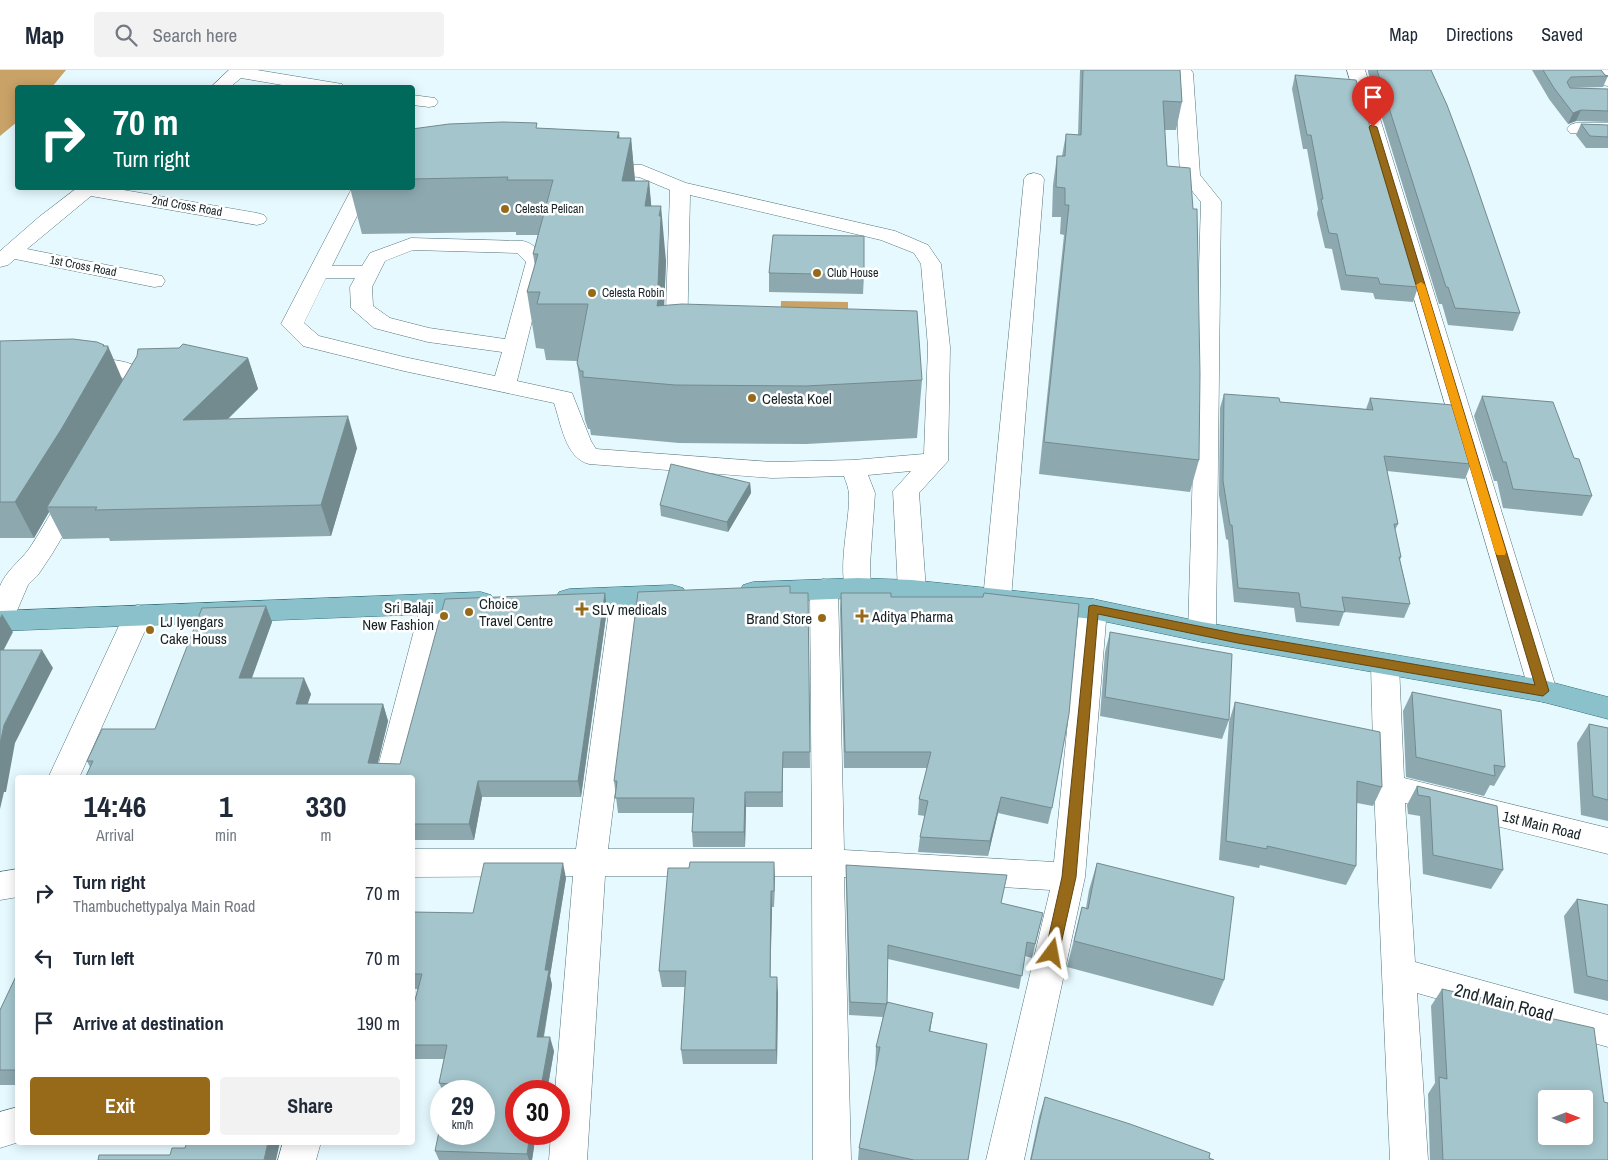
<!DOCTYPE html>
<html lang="en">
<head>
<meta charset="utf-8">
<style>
	body { margin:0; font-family:"Archivo Narrow",sans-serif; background:#f2f2f3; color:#1f2937; height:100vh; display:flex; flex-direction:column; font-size:19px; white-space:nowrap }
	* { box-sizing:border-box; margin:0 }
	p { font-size:16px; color:#747a83 }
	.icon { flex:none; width:28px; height:28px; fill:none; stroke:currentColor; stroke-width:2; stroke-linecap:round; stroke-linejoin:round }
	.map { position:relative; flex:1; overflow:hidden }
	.details { position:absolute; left:15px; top:705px; width:400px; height:370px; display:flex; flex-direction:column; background:#fff; border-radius:5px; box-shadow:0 2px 12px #0003 }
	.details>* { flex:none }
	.guide { position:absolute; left:15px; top:15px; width:400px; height:105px; border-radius:5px; box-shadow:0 2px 12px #0003; background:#00695c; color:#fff; overflow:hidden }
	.needle { width:32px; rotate:90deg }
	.tools { position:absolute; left:1538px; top:1020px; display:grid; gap:10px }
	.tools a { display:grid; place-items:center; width:55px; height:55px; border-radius:5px; background:#fff; box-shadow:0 2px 12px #0003; font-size:25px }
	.speed { position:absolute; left:430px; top:1010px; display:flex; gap:10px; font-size:25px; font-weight:700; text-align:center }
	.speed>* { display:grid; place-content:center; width:65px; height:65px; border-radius:50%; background:#fff; box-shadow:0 2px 12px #0003; line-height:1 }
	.speed small { font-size:12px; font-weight:400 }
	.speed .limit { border:8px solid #d22; background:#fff; color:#111 }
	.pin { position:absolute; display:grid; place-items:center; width:42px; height:42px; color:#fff; margin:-51px -21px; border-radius:50% 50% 50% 0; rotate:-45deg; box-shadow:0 0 5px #0007 }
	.pin .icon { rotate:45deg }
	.me { position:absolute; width:55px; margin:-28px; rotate:13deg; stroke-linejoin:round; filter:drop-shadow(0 0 4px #0008) }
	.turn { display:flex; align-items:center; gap:18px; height:105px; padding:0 15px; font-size:22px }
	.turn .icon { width:65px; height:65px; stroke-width:2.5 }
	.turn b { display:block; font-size:35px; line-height:42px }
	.eta { display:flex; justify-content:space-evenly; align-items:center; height:85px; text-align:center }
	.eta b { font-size:30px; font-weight:800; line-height:35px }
	.button { display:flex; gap:10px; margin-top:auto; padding:10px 15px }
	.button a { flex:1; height:58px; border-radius:5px; background:#976a19; color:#fff; font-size:20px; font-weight:800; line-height:58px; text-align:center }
	.button a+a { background:#f2f2f3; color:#1f2937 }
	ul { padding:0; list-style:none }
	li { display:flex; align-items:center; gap:15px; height:65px; padding:0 15px }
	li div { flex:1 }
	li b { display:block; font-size:19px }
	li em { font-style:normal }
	header { display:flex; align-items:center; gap:30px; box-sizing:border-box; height:70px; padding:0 25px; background:#fff; border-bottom:1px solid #e0e1e3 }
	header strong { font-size:24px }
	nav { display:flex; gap:28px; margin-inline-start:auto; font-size:18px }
	.search { width:350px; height:45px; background:#f2f2f3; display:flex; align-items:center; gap:12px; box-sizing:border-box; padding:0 18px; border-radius:5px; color:#747a83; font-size:19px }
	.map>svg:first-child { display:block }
	.water { fill:#c9a267 }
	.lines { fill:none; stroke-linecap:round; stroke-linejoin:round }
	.minor-casing { stroke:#55747a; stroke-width:1 }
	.major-casing { stroke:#306e7a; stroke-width:1 }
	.minor { fill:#fff; fill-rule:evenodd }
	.major { fill:#8bc1cb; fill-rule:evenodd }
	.wall { fill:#8da9af }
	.shaded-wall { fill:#738a8f }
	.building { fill:#a4c5cc; stroke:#738a8f; fill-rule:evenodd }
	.route { fill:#976a19; stroke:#624510 }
	.slow { fill:#f59e0b }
	.poi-dot { fill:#976a19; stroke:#fff; stroke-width:2 }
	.labels { text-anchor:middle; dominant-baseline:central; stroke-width:5; stroke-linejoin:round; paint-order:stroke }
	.far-street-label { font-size:12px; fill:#172326; stroke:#fff }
	.far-poi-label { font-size:12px; fill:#172326; stroke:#fff; text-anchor:start }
	.poi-label { font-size:15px; fill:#172326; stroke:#fff; text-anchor:start }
	.street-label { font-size:15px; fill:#172326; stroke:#fff }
	.near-street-label { font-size:18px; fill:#172326; stroke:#fff }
</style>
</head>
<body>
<header>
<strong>Map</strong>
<div class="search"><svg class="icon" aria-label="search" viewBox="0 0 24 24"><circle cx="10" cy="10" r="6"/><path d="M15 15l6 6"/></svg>Search here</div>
<nav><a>Map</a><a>Directions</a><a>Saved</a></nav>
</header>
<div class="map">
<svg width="1608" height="1090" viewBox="0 0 1608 1090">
	<rect width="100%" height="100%" fill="#e5f9fe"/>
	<path class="water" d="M0 0H66L52 17 18 18 17 52 0 66Z
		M781 231 848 232V258L780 257Z"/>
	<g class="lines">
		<g class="minor-casing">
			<path id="minor" d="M229 0H257L336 13 342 14 344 18H300L241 8 229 18H210Z
				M1177 0H1191L1193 3 1200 105 1221 131 1216 562 1212 569 1202 572 1192 569 1188 562 1201 132 1180 106 1175 3Z
				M1347 0H1365L1557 621 1553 629 1543 632 1533 629 1529 621Z
				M1591 0H1608V16L1602 15Z
				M412 25 435 28 438 32 435 36 429 37 412 35Z
				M1576 53H1608V65L1570 63 1567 59 1570 55Z
				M596 93 642 95 686 113 895 161 928 175 941 194 950 277 948 391 919 423 926 520 922 527 912 530 902 527 898 520 893 421 911 401 868 405 875 423 870 495 871 518 868 525 858 528 848 525C836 503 850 451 849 425 849 419 846 412 844 406L772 408 589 394C565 388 561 353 554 333L404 301 303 276 281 254 352 118H371L332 196H362L370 183 411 168 523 171C533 173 541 182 547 191L517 311 572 323 591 371 596 379 772 392 853 390 924 384 928 277 921 194 914 183 881 170 690 125 687 271 684 276 676 278 668 276 665 271 670 120 639 107 589 103 586 99 589 95ZM413 180 517 183 526 192 505 269 429 258 390 248 373 236 372 217 385 191ZM326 208H355L350 217 351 238 374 258 428 272 502 282 495 306 404 287 319 266 304 253Z
				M1034 103 1041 105 1044 109 1011 529 1007 536 997 539 987 536 983 529 1024 109 1027 105Z
				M77 118H112L257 143 264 145 267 149 264 153 257 155 91 126 27 179 162 206 165 211 162 216 154 217 15 189 8 195 0 197V181L39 147Z
				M80 289C101 289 135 287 149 307L148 316 135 337 127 339 119 337 115 332 124 316 125 309 110 303 72 301 69 296 72 291Z
				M75 416 84 418 88 424 52 484 38 505 28 515 10 557 0 560V516C6 501 19 492 29 479 42 460 53 438 66 418Z
				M824 509 834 512 838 519 844 780 1054 792 1079 539 1083 532 1093 529 1103 532 1107 539 1085 807 1024 1090H986L1050 820 844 807 851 1090H813L812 806H605L587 1090H549L551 1064H559V1021H555L573 806 412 807V779H576L611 527 615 520 625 517 635 520 639 527 608 779H812L810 519 814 512Z
				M435 524 445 527 449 534 405 708H375L421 534 425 527Z
				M138 535 148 538 152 545 79 708H48L124 545 128 538Z
				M1385 584 1395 588 1399 595 1404 708 1608 758V784L1405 733 1415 892 1608 945V977L1417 923 1428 1090H1390L1374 717 1371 595 1375 588Z
				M18 799V827L0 830V802Z
				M18 1037V1072H19L0 1078V1042Z
				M283 1072H321L316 1090H278Z"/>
		</g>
		<g class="major-casing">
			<path id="major" d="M858 508 912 510 1093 529 1202 552 1543 610 1608 627V649L1543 632 1202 572 1093 549 912 530 858 528 753 532 743 529 739 522 743 515 753 512Z
				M673 515 683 518 687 525 683 532 673 535 569 539 559 536 555 529 559 522 569 519Z
				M481 522 491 525 495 532 491 539 481 542 0 561V541Z"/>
		</g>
		<use href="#minor" class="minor"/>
		<use href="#major" class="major"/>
	</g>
	<path class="wall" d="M1080 0H1180L1182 32 1176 60H1165L1167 96 1199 390 1190 422 1039 404 1064 165 1060 164 1061 147H1052L1053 115 1057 86H1062L1066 64 1078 65Z
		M1368 0H1431L1520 243 1513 261 1448 255 1442 234H1439L1368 2Z
		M1532 0H1601L1605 5 1608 6 1603 17 1570 18 1608 19V52L1576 51 1568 54 1549 29Z
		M1295 5 1418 217 1413 232 1375 229 1373 223 1341 220 1332 179 1325 178 1317 144 1318 139 1307 79H1303L1292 19Z
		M1581 54 1608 55V78H1586L1576 65Z
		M538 58 619 62V68H631L635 111H649L651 136 666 191 664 236 922 310 917 368 806 374 679 373 591 365 590 359H588L585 350 577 293V291L546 290 544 279 536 278 527 222 535 196 533 184 538 165H516V162L362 164 350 118H412V59Z
		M769 203 864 205 863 224 769 222Z
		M0 271 104 276 122 310 248 288 258 319 228 349 357 378 331 466 110 471 109 468 63 469 49 442 34 468H0Z
		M1224 324 1280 332 1366 339 1370 328 1471 394 1465 409 1387 401 1398 454 1395 460 1401 487 1400 490 1410 534 1404 548 1344 542 1339 556 1296 552 1294 538 1234 532 1228 470 1226 469 1219 425 1220 338Z
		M1482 326 1574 388 1592 426 1582 446 1503 438 1497 411H1494L1474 346Z
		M750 413 751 423 728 462 661 446 660 435Z
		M605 523 607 539 581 727H482L474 770H412V708L90 697 87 691 155 659 266 536 272 552 252 608 311 624 307 634H383L388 651 378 693 400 694Z
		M790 523H808L810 698H783V737H746L745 777H693L692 762 693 743H618L614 711Z
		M841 523 891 527 1052 738 1048 754 998 743 988 786 918 782 920 767 925 746 918 745 919 729 927 698H844L840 539Z
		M1110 562 1229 650 1222 669 1100 646 1105 582Z
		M1412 622 1505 697 1494 716 1490 715 1484 726 1406 707 1403 641Z
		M1235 632 1382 717 1373 736 1357 733 1356 796 1346 815 1260 795 1259 798 1219 790 1229 652Z
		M1589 654 1608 658V751L1581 745 1577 673Z
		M1417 716 1497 736 1503 800 1491 819 1423 804 1420 746 1408 744 1407 735Z
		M774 792V837H772L770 907 778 923 777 994H683L681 980 685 917H662L659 901 689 798Z
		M1097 793 1224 910 1213 936 1067 897 1082 837 1086 838 1089 820Z
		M846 795 1001 834 1043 843 1032 888 1025 886 1019 919 888 889 887 932 930 961 968 1090H858L859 1078 875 1002 876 977 883 947 849 945 846 809Z
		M566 808 550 906 552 915 544 967 554 981 547 1021H516L536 1064 532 1090H439L435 1081 484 1021H443L439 1013 444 989H412V941L418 919H412V842L473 843Z
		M1577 829 1608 835V931L1574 923 1564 846Z
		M18 902V1015H0V940Z
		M1442 919 1505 938 1604 1032 1608 1090H1430L1428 1024 1435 1013 1431 936Z
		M1045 1027 1209 1088 1214 1090H1030L1039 1047Z"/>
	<path class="shaded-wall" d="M1581 40 1576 51 1568 54 1573 43Z
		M619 62 623 106 631 68 636 122H623L617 68Z
		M649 111 654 165 645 136Z
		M661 136 666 191 663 261 657 236 658 215 659 146Z
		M104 275 107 281 108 276 123 311 47 437 49 442 34 468 15 432Z
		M248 288 258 319 195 381 183 350Z
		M348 346 357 378 331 466 321 435Z
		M750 413 751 423 728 462 727 452Z
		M605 523 607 539 581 727 578 711Z
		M266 536 272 552 246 624 239 608Z
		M2 544 13 562 0 587V548Z
		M42 580 53 598 15 673 6 722H4L0 739V674L4 655Z
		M304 608 311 624 302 651 296 634Z
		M383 634 388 651 374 708 368 693Z
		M478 711 482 727 474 770 469 754Z
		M745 722 746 737 745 777 744 762Z
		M1001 727 998 743 988 786 990 771Z
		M774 792 775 808 774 837Z
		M563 793 566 808 550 906 552 915 541 981 537 967 545 900Z
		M771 821 772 837 770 923V907Z
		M777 907 778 923 777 994 776 980Z
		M933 943 929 969V961Z
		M550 967 554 981 547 1021H543L541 1017Z
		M530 1064H536L532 1090H529L527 1084Z
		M268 1072H280L276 1090H264Z"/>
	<path class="building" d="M1083 0H1180L1182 32 1163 31 1167 96 1190 98 1193 139H1197L1200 304 1199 390 1044 372 1069 135H1065V118L1056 117 1057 86H1065L1066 64 1081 65Z
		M1377 0H1431L1447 35 1468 91 1520 243 1455 238 1448 217H1446Z
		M1543 0H1601L1605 5 1608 6 1571 7 1567 12 1570 18 1608 19V41L1581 40 1573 43 1554 18Z
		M1295 5 1356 10 1418 217 1380 214 1378 208 1346 205 1337 164 1329 163 1321 129H1323L1311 65H1307Z
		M503 52 537 53 536 58 619 62 617 68H631L622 111H649L645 136H661L659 146H661L658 215 660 218 657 236 682 234 917 241 922 310 806 316 675 315 583 307V301H580L577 293 588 234H537L540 222H527L538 184H533L553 110H507L508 107 412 109V59L449 54Z
		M1581 54 1608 55V67L1590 66Z
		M773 165 864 166V205L769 203Z
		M73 269 97 272 104 275 103 276H108L107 280 62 358 15 432H0V271Z
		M183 274 248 288 183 350 348 346 321 435 95 440 97 437H47L137 286 138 279 179 278Z
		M1224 324 1279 328 1280 332 1373 340 1370 328 1453 335 1471 394 1384 386 1398 454H1394L1401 487H1399L1410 534 1342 527 1345 542 1301 537 1299 523 1238 518 1232 455H1230L1223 411Z
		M1482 326 1553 332 1574 388 1579 389 1592 426 1513 419 1506 392H1503Z
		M671 394 750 413 727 452 660 435Z
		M790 516V523H808L810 682H783L782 722H745L744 762H692L694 728H615L617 711H614L638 522Z
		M605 523 578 711H478L469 754H412V708H85L93 691H87L102 659H155L202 538 266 536 239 608H304L296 634H383L368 693 400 694 445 529Z
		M841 523H891V527H983L984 523 1079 534 1069 644 1052 738 1001 727 990 771 920 767 928 731 919 729 931 682H845Z
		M1110 562 1232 584 1229 650 1105 627Z
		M0 580H42L4 655 0 674Z
		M1412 622 1501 640 1505 697 1494 695 1495 706 1416 687Z
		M1235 632 1380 662 1382 717 1357 711 1356 796 1267 776V779L1226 771Z
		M1589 654 1608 658V730L1593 726Z
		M1417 716 1497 736 1503 800 1433 785 1430 727 1418 725Z
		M690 792H774V821H771L770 907H777L776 980H681L686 901H659L668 798H689Z
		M484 793H563L545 900H549L537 967H550L541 1017H538L537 1021H516V1064H530L527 1084 435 1081 441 1052V1064H484V1021H448L449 1014 439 1013 447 975H412V941L422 904H412V842L473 843Z
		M1097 793 1234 827 1224 910 1074 871 1082 837 1088 839Z
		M846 795 1007 805 1001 833 1043 843 1035 874 1027 872 1022 906 888 875 887 934 850 932Z
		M1577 829 1608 835V911L1587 906Z
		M18 902V1000H0V940Z
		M1442 919 1504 933 1505 938 1594 958 1604 1032 1608 1033V1090H1443L1439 1007 1447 1009ZM1546 1029H1584V1066H1546Z
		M887 932 933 943 929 961 987 974 968 1090H914L859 1078 880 977H876Z
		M1045 1027 1130 1054 1210 1083 1209 1088 1214 1090H1031Z
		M187 1072H268L264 1090H98L99 1085H170L172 1078H185Z"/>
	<path class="route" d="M1371 55 1377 57 1549 621 1543 626 1238 573 1098 544 1076 807 1059 883 1057 887 1052 889 1047 887 1045 883 1062 807 1089 536 1093 535 1238 564 1535 615 1369 57Z"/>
	<path class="slow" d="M1421 212 1425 215 1506 482 1505 485H1497L1495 482 1416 215Z"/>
	<g class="poi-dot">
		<circle cx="505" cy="139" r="5"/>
		<circle cx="817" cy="203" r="5"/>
		<circle cx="592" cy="223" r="5"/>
		<circle cx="752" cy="328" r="5"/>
		<path d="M579.5 531.5h5v5h5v5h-5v5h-5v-5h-5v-5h5z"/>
		<circle cx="469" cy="542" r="5"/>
		<circle cx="444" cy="546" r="5"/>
		<path d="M859.5 538.5h5v5h5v5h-5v5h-5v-5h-5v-5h5z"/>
		<circle cx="822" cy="548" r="5"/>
		<circle cx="150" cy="560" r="5"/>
	</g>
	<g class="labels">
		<g class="far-street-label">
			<text transform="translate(187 136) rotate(10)">2nd Cross Road</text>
			<text transform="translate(83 196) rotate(11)">1st Cross Road</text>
		</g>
		<g class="far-poi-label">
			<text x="515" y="139">Celesta Pelican</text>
			<text x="827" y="203">Club House</text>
			<text x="602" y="223">Celesta Robin</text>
		</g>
		<g class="poi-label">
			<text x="762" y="328">Celesta Koel</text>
			<text x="479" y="533">Choice<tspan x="479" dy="17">Travel Centre</tspan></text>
			<text x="434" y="537" text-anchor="end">Sri Balaji<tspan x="434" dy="17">New Fashion</tspan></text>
			<text x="592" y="539">SLV medicals</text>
			<text x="872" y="546">Aditya Pharma</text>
			<text x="812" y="548" text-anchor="end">Brand Store</text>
			<text x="160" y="551">LJ Iyengars<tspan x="160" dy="17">Cake Houss</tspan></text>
		</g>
		<g class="street-label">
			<text transform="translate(1542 755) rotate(14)">1st Main Road</text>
		</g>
		<g class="near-street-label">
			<text transform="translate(1504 932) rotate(15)">2nd Main Road</text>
		</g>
	</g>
</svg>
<div class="tools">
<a><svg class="needle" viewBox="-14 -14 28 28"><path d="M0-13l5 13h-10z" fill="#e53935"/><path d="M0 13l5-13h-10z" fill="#747a83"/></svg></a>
</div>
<div class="speed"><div>29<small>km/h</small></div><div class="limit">30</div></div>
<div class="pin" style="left:1373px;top:57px;background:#d93025"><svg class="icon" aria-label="arrive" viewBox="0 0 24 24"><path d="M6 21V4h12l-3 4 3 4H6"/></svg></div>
<svg class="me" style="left:1052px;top:883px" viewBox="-20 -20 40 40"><path d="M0-17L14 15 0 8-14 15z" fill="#976a19" stroke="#fff" stroke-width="4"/></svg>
<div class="guide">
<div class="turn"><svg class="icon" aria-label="right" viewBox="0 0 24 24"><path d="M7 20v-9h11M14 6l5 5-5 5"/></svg><div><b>70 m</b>Turn right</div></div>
</div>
<section class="details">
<div class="eta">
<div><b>14:46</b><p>Arrival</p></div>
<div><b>1</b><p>min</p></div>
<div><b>330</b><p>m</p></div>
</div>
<ul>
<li><svg class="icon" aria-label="right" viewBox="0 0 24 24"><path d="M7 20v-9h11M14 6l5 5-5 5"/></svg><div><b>Turn right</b><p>Thambuchettypalya Main Road</p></div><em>70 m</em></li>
<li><svg class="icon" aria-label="left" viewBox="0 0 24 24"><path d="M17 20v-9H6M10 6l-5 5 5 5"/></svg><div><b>Turn left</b></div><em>70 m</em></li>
<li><svg class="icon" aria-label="arrive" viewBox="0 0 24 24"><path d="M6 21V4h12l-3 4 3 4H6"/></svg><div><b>Arrive at destination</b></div><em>190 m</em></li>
</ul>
<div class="button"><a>Exit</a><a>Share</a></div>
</section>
</div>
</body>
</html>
